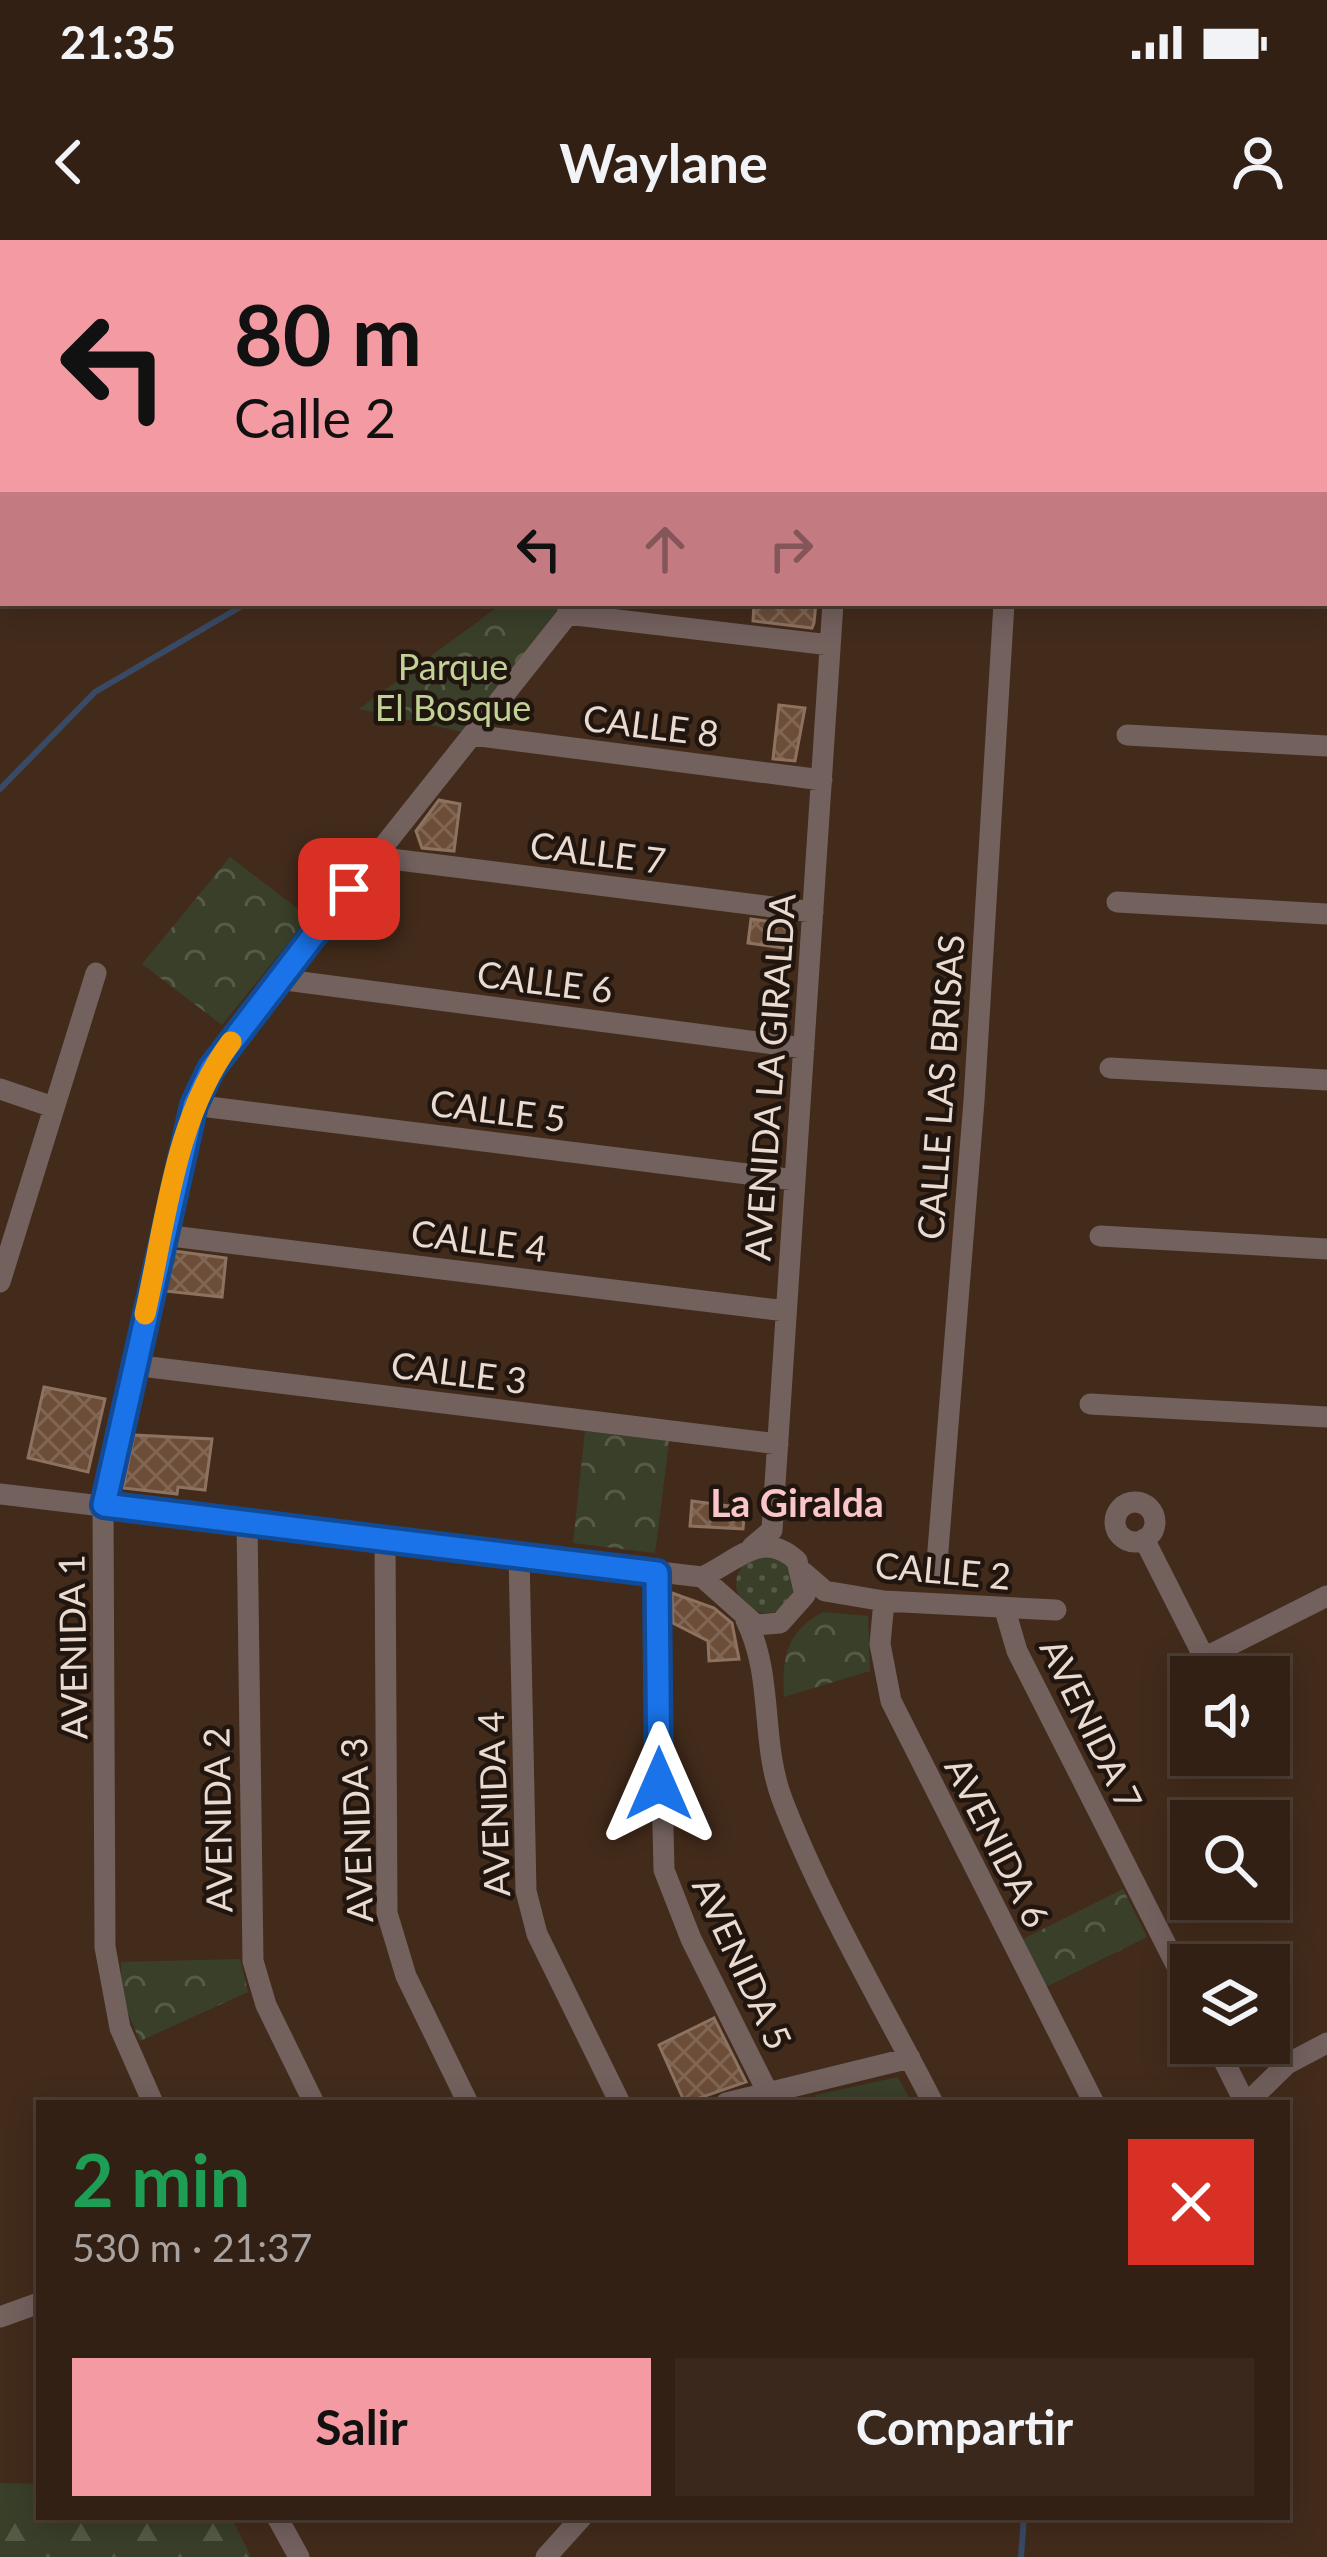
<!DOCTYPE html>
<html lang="es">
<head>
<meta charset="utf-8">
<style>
	body { margin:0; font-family:Lato,sans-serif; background:#3a281d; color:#f1f3f6; height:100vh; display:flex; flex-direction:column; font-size:45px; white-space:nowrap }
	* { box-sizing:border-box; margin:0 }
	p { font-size:39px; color:#a8a3a0 }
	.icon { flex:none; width:66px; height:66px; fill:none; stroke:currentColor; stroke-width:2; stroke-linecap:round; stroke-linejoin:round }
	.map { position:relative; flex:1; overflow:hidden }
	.details { position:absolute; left:36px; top:1860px; width:1254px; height:420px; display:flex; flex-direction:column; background:#322014; border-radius:0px; box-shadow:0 6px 30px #0003,0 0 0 3px #4d3e34 }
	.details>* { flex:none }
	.hud { position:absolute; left:0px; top:0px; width:1329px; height:366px; box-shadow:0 6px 30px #0003,0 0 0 3px #4d3e34; background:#f49aa2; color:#111; overflow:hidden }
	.controls { position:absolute; left:1170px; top:1416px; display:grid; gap:24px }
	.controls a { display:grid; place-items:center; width:120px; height:120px; border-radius:0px; background:#322014; box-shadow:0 6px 30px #0003,0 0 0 3px #4d3e34; font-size:60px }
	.pin { position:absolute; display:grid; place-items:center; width:102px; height:102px; color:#fff; margin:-51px; border-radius:24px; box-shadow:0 6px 18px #0006 }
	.me { position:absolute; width:132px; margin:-66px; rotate:0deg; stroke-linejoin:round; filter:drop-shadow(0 0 9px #0008) }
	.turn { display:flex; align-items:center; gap:42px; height:252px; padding:0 36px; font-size:54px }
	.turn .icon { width:156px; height:156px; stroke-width:2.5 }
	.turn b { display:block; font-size:84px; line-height:102px }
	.lanes { display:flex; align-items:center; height:114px; padding:0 36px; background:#0003; justify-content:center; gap:60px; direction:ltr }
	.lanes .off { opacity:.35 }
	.round { display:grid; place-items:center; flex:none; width:126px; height:126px; border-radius:0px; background:#3a281d }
	.headline { display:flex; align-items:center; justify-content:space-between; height:204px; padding:0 36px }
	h1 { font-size:72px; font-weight:700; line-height:90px; color:#1e9e55 }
	.button { display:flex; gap:24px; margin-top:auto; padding:24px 36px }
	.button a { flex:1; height:138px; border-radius:0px; background:#f49aa2; color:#111; font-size:48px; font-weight:700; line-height:138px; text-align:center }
	.button a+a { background:#3a281d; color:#f1f3f6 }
	.status { display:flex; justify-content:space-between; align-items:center; height:84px; padding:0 60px; background:#322014; direction:ltr }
	.status svg { height:33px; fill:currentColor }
	header { display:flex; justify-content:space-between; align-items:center; height:156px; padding:0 36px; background:#322014; font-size:54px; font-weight:700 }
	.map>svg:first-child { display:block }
	.grass { fill:#393f29 }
	.forest { fill:url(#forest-firs) }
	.park { fill:url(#park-crowns) }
	.garden { fill:url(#garden-dots) }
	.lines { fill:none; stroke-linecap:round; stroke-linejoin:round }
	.stream { stroke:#394a66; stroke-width:6 }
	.building { fill:url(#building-cross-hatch); stroke:#8d7260; stroke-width:3 }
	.street { stroke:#73615e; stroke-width:21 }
	.route-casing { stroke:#114b97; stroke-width:30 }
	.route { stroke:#1a73e8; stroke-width:21 }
	.slow { stroke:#f59e0b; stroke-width:21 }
	.labels { text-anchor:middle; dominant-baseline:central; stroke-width:9; stroke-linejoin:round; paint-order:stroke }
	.park-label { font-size:36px; fill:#c2d296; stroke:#21160f }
	.street-label { font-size:36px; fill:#eadad0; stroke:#21160f }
	.neighbourhood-label { font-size:39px; font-weight:bold; fill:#fac6c9; stroke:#21160f }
</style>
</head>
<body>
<div class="status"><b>21:35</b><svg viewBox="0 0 49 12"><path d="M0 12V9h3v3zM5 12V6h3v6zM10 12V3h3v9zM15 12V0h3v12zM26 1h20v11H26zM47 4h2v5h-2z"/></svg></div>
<header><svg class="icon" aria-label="back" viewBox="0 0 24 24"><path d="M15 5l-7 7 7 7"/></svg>Waylane<svg class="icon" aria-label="person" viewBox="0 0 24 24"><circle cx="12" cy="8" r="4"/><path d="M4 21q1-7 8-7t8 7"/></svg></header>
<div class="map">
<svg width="1327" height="2317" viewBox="0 0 1327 2317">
	<defs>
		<pattern id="forest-firs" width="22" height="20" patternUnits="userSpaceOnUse" patternTransform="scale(3)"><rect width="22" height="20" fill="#393f29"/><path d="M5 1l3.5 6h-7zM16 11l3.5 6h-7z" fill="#565a47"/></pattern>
		<pattern id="park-crowns" width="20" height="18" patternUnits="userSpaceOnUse" patternTransform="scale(3)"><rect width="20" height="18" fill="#393f29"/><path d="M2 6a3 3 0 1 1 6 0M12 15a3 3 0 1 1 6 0" fill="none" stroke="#565a47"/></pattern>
		<pattern id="garden-dots" width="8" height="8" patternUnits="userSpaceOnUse" patternTransform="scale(3)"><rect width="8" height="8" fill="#393f29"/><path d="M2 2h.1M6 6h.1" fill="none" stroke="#565a47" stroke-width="1.8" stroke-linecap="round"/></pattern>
		<pattern id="building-cross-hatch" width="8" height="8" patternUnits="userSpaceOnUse" patternTransform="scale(3)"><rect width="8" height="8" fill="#6c4d38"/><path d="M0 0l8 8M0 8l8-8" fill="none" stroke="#816654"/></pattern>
	</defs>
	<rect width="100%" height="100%" fill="#422b1b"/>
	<path class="grass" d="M566 0H1327V187L1326 3H563Z
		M898 1837 912 1863H817L815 1855Z"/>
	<path class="forest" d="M0 2243 39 2244V2277H231L251 2317H0Z"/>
	<path class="park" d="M503 363 570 367 467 493 359 469Z
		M230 617 309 677 222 785 142 724Z
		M585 1191 669 1201 655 1313 573 1303Z
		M823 1372 868 1376 870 1431 784 1457C782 1418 786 1392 823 1372Z
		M1123 1649 1147 1697 1046 1747 1023 1699Z
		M240 1719 248 1752 140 1801 122 1760 121 1722Z"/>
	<path class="garden" d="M736 1344a29 29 0 1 1 58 0a29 29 0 1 1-58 0Z"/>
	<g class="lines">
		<path class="stream" d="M499 3 500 0
			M0 549 95 452 247 363
			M1021 2317 1024 2277"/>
	</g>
	<path class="building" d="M754 363H816L814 383 812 388 753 381Z
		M779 465 805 468 795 521 773 519Z
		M439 560 460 564 454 611 422 608 416 591Z
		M751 679 790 684 791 709 748 703Z
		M174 1011 226 1018 222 1057 165 1051Z
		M44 1147 105 1159 88 1232 28 1218Z
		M134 1195 212 1199 205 1250 178 1247 177 1254 123 1248Z
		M692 1261 745 1268 743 1289 690 1286Z
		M672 1353 714 1368 732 1383 739 1419 709 1421 708 1401 673 1383Z
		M714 1778 746 1842 685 1863 659 1805Z"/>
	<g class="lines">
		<path class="street" d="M163 0 167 3
			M351 3 353 0
			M0 189 3 191
			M1326 204H1327
			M567 374 830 405
			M472 495 822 540
			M1127 495 1327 506
			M375 617 813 672
			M1117 662 1327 674
			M278 739 804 808
			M1110 828 1327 840
			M0 849 53 867
			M193 865 795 940
			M163 995 786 1071
			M1100 996 1327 1009
			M0 1042 96 733
			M133 1125 778 1204
			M1090 1164 1327 1177
			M0 1254 702 1337C736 1322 762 1288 797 1321L805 1355 780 1383 756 1385 702 1337
			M1115 1282a20 20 0 1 1 40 0a20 20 0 1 1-40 0Z
			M247 1282 253 1721 266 1765 314 1863
			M385 1298 387 1673 406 1736 468 1863
			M1144 1299 1214 1437
			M752 1307 772 1290 833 363
			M519 1314 526 1651 537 1694 620 1863
			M657 1332 664 1630 691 1699 768 1853
			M803 1332 825 1351 884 1361 1056 1370
			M936 1335 974 861 1004 363
			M884 1361 880 1404 891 1461 1094 1863
			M1005 1370 1017 1411 1191 1754
			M746 1380C774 1437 760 1500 782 1559 822 1663 882 1763 933 1863
			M1204 1418 1327 1356
			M1215 1803 1245 1863
			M153 1863 120 1788 105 1707 103 1265 187 883 211 829 278 739 577 363
			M726 1863 910 1818
			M1247 1863 1287 1824 1327 1803
			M0 2077 39 2063
			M277 2277 299 2317
			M546 2317 582 2277"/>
	</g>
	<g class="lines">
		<g class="route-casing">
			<path id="route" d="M349 649 211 829 194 865 104 1265 657 1333 659 1544"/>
		</g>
		<use href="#route" class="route"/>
		<path class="slow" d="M145 1074C166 982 174 879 231 802"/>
	</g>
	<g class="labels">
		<g class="park-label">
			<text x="453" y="426">Parque<tspan x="453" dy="41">El Bosque</tspan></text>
		</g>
		<g class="street-label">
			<text transform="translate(651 485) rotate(7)">CALLE 8</text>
			<text transform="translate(598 612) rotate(7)">CALLE 7</text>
			<text transform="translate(545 741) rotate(7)">CALLE 6</text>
			<text transform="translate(769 837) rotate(-86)">AVENIDA LA GIRALDA</text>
			<text transform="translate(940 847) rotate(-86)">CALLE LAS BRISAS</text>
			<text transform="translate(498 870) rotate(7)">CALLE 5</text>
			<text transform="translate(479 1000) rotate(7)">CALLE 4</text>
			<text transform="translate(459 1132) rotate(7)">CALLE 3</text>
			<text transform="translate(943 1330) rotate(5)">CALLE 2</text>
			<text transform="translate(72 1407) rotate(-91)">AVENIDA 1</text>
			<text transform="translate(1092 1484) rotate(64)">AVENIDA 7</text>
			<text transform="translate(493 1564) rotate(-92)">AVENIDA 4</text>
			<text transform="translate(217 1580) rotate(-91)">AVENIDA 2</text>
			<text transform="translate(356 1590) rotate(-92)">AVENIDA 3</text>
			<text transform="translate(998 1602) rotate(63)">AVENIDA 6</text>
			<text transform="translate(743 1723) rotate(65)">AVENIDA 5</text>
		</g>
		<g class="neighbourhood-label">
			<text x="797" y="1262">La Giralda</text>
		</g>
	</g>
</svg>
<div class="controls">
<a><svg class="icon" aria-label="sound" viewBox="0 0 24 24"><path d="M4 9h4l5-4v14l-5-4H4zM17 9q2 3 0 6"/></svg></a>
<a><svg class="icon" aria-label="search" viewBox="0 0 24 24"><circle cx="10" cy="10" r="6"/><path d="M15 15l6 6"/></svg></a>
<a><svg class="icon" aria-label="layers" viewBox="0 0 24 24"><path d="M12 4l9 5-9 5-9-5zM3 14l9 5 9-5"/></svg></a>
</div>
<div class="pin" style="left:349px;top:649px;background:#d93025"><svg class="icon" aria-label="arrive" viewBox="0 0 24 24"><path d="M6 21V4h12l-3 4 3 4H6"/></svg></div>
<svg class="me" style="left:659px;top:1544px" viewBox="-20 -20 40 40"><path d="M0-17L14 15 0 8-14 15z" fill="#1a73e8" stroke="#fff" stroke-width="4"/></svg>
<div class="hud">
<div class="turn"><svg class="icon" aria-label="left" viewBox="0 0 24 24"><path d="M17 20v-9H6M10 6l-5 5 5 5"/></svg><div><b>80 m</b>Calle 2</div></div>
<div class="lanes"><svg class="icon" aria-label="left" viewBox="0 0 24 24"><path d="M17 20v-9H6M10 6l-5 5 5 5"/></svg><svg class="icon off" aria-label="ahead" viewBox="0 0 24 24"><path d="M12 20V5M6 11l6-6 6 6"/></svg><svg class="icon off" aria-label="right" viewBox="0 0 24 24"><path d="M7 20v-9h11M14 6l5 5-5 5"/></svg></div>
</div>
<section class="details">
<div class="headline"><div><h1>2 min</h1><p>530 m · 21:37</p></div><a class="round" style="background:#d93025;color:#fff"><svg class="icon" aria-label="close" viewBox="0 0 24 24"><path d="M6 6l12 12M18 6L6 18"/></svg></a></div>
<div class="button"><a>Salir</a><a>Compartir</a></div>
</section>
</div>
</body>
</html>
